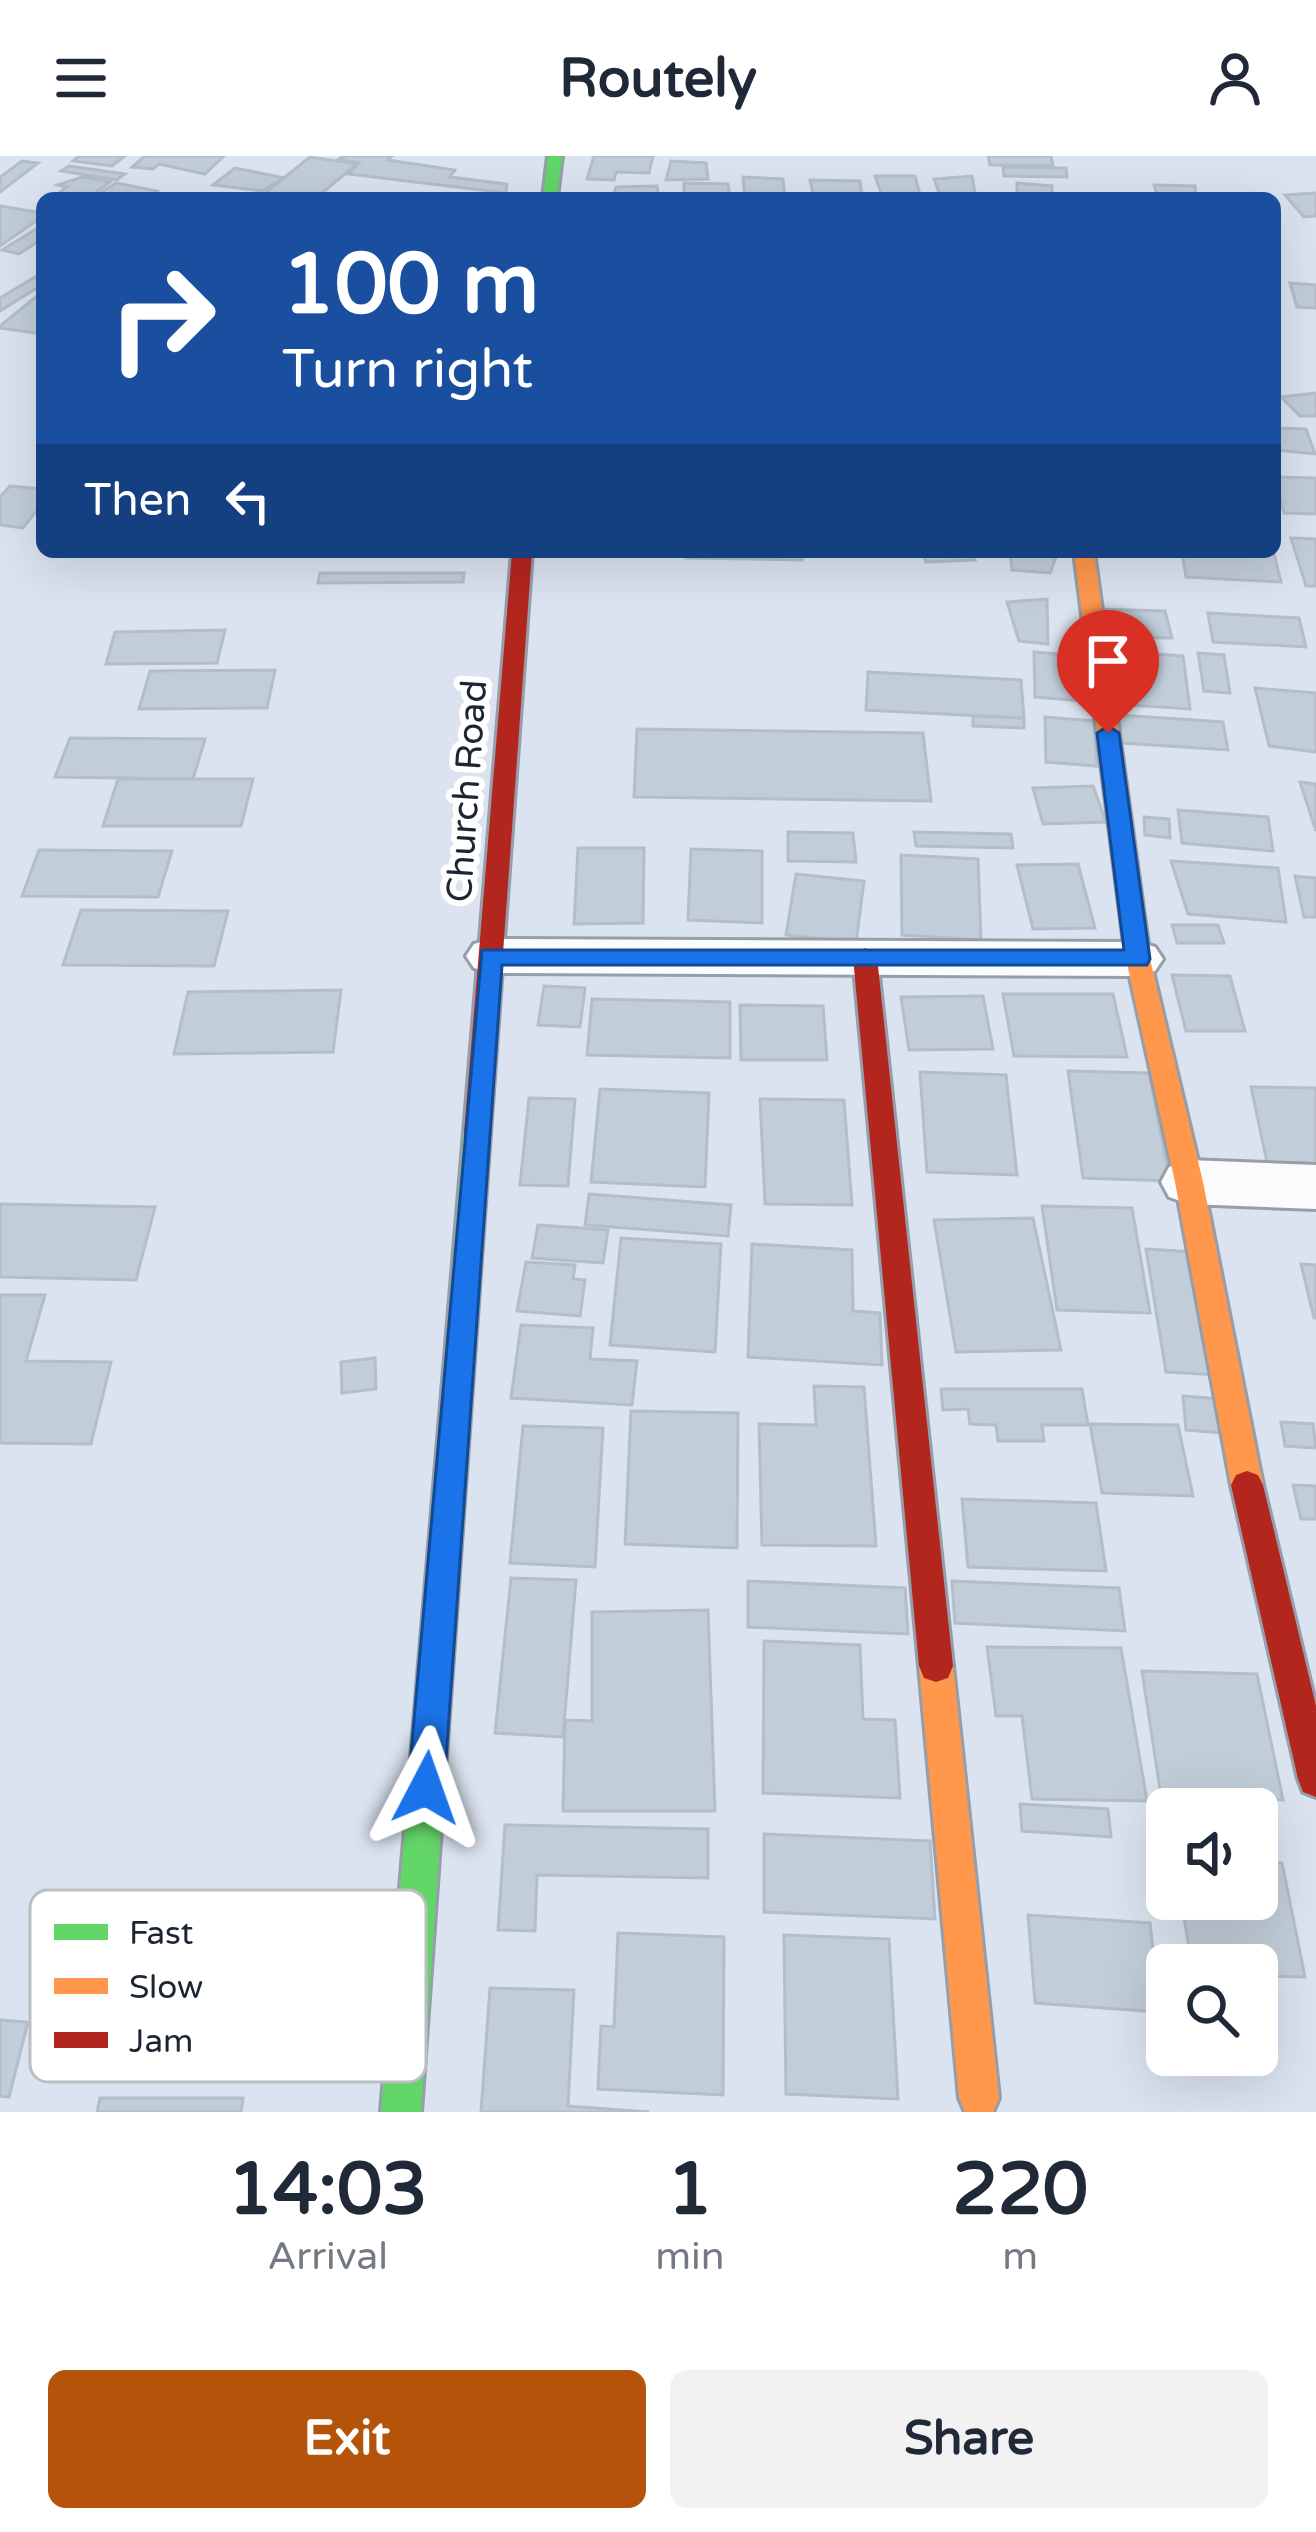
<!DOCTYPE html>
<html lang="en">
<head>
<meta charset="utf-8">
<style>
	body { margin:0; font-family:"Varela Round",sans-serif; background:#f2f2f3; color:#1f2937; height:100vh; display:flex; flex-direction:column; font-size:45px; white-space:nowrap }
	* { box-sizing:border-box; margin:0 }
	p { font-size:39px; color:#747a83 }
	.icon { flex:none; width:66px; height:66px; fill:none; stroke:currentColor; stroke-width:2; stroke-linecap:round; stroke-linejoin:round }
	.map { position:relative; height:1956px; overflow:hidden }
	.drawer { display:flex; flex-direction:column; background:#fff; flex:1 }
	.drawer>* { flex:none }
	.banner { position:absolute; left:36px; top:36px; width:1245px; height:366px; border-radius:18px; box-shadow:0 12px 48px #0002; background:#1a4fa0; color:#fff; overflow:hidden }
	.controls { position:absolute; left:1146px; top:1632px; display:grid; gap:24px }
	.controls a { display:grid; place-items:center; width:132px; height:132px; border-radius:18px; background:#fff; box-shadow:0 12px 48px #0002; font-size:60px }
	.pin { position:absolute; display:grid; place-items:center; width:102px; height:102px; color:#fff; margin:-123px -51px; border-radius:50% 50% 50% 0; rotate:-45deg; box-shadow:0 0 12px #0007 }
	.pin .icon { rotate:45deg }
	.me { position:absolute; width:132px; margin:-66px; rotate:4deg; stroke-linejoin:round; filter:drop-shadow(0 0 9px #0008) }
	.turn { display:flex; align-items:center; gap:42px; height:252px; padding:0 48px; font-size:54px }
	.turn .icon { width:156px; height:156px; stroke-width:2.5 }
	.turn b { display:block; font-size:84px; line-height:102px }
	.then { display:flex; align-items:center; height:114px; padding:0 48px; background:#0003; gap:24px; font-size:45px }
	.eta { display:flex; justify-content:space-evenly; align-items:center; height:204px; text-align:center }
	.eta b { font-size:72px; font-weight:700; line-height:84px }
	.action { display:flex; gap:24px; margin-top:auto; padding:24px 48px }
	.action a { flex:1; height:138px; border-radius:18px; background:#b45309; color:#fff; font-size:48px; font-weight:700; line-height:138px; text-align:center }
	.action a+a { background:#f2f2f3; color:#1f2937 }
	header { display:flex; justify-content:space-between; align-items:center; height:156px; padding:0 48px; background:#fff; font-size:54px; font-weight:700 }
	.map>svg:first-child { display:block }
	.building { fill:#c1cdd8; stroke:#b3bec8; stroke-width:3 }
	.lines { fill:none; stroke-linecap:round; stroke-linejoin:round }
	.street-casing { stroke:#969eaa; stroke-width:6 }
	.fast-casing { stroke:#969eaa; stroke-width:6 }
	.slow-casing { stroke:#969eaa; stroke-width:6 }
	.jam-casing { stroke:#969eaa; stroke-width:6 }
	.street { fill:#fafbfd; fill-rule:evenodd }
	.fast { fill:#63d668; fill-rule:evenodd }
	.slow { fill:#ff974d; fill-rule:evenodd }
	.jam { fill:#b3261e; fill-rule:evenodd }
	.route { fill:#1a73e8; stroke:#114b97; stroke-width:3 }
	.labels { text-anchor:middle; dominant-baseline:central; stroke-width:12; stroke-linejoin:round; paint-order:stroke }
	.street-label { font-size:36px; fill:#1c2633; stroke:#fff }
	.key { fill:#fff; stroke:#bbbec2; stroke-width:3 }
	.key-label { font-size:33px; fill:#1c2633 }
</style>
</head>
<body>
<header><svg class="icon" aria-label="menu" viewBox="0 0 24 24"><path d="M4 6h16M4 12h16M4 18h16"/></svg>Routely<svg class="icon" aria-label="person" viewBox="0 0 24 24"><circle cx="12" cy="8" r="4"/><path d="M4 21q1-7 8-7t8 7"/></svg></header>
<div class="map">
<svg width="1316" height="1956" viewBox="0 0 1316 1956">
	<rect width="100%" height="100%" fill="#dbe3f0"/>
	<path class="building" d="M79 0H125L112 10 73 5Z
		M145 0H224L205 18 159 8 153 13 132 11Z
		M343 0H392L388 4 455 14 450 21 507 28 506 37 348 18 359 7 339 3Z
		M594 0H653L649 17 616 16 614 24 587 23Z
		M988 0H1051L1053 10 990 9Z
		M310 1 357 8 316 42H259Z
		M22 5 38 7 0 36V21Z
		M671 5 706 7 708 23 666 24Z
		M69 10 125 18 117 24 61 15Z
		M1003 11 1066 12 1067 21 1004 20Z
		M235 12 284 22 262 35 213 29Z
		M875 20H915L921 42H883Z
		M972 20 976 42H941L934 23Z
		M82 21 110 26 88 42 56 39 67 31 58 29Z
		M743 21 783 23 785 42H745Z
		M810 24 860 25 862 42H814Z
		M116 27 157 35 146 42H92Z
		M684 27 728 28 730 42H684Z
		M1017 27 1052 30V42H1017Z
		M1154 29 1195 30 1196 42H1158Z
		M657 30 659 42H613L616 31Z
		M1316 37V60L1304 61 1285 39Z
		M0 50 42 57V61L0 90Z
		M41 70 42 83 19 98 2 94Z
		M42 117V129L0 155V142Z
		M1290 127 1316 129V152L1297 151Z
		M42 136V178L0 172V170Z
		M1316 237V260H1300L1281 241Z
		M1275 272 1306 273 1315 298 1275 294Z
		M1275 321 1316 322V358L1284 357Z
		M10 330 42 333V348L23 372 0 369V341Z
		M1291 382 1316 383V430H1306Z
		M687 396H802V404L686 402Z
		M922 396H972L975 404 926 406Z
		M1010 396H1058L1050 417 1012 414Z
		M1182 396 1274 398 1281 426 1186 421Z
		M320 417H464L463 426 318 427Z
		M1047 443 1048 488 1019 485 1007 446Z
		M1095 453 1165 455 1172 482 1101 481Z
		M1208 457 1299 462 1306 491 1213 486Z
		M225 474 217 507 106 508 115 476Z
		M1110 495 1183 500 1190 553 1114 548Z
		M1034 496 1082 500 1085 545 1035 541Z
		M1198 497 1224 499 1230 537 1204 535Z
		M275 514 267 552 139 553 150 515Z
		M868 516 1021 524 1024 562 866 554Z
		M1255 532 1316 537V596L1269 590Z
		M1119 559 1223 566 1228 594 1122 587Z
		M973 560 1024 562V572L973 570Z
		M1045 561 1094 565 1097 610 1046 606Z
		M637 573 923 577 931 645 634 641Z
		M70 582 205 583 193 623 55 621Z
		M118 623H253L241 670H103Z
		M1300 626 1316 628V675Z
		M1093 630 1106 666 1043 668 1033 632Z
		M1178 654 1268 661 1273 695 1182 687Z
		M1144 661 1169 663 1170 682 1145 679Z
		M788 676 853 677 856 706 788 705Z
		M914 676 1011 678 1013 692 916 690Z
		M578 692H644L643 767 574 768Z
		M691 693 762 695V767L688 764Z
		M39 694 172 695 158 741 22 740Z
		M901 699 978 703 981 784 902 779Z
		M1171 705 1278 712 1286 766 1188 758Z
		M1078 708 1095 772 1033 773 1017 709Z
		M796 718 864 725 856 787 786 779Z
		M1295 720 1316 722V761H1304Z
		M81 754 228 755 214 810 63 809Z
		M1172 769H1218L1224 787H1177Z
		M1172 819 1230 820 1245 875H1186Z
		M544 830 585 832 580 871 538 869Z
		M341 834 333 896 174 898 188 836Z
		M1003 838H1113L1127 901 1014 900Z
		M983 840 993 893 909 894 901 841Z
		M592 843 730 846V902L587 899Z
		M740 849 823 850 827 904H741Z
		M1068 915 1149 917 1170 1025 1083 1022Z
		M920 916 1006 919 1017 1019 927 1016Z
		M1251 931 1316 932V1027L1271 1025Z
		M600 933 709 937 705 1031 591 1026Z
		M529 942 575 943 568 1030 520 1029Z
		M760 943 844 944 852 1049 765 1048Z
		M589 1038 731 1049 728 1080 585 1069Z
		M0 1048 155 1051 136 1124 0 1121Z
		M1042 1050 1132 1052 1150 1157 1057 1154Z
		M1033 1062 1061 1194 956 1196 934 1064Z
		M538 1069 608 1074 603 1107 532 1102Z
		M621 1082 721 1088 715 1196 610 1189Z
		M752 1088 852 1094 853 1155 880 1157 882 1209 748 1201Z
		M1146 1093 1195 1096 1217 1219 1166 1216Z
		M526 1106 575 1109 573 1123 585 1124 580 1160 517 1155Z
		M1301 1108 1316 1109V1162H1314Z
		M0 1139H45L26 1205 111 1206 91 1288 0 1287Z
		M521 1169 593 1172 590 1203 637 1205 632 1249 511 1242Z
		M375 1202 376 1233 342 1237 341 1206Z
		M814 1230 864 1231 876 1390 762 1389 759 1268 816 1269Z
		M941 1233H1082L1088 1269H1042L1044 1285H998L996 1269 970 1268 968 1253 943 1254Z
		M1183 1240 1220 1243 1225 1277 1186 1274Z
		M631 1255 738 1257 737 1392 625 1388Z
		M1281 1266 1313 1268 1316 1292 1285 1290Z
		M1090 1268 1178 1269 1193 1340 1102 1337Z
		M523 1270 603 1272 595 1411 510 1407Z
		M1293 1329 1316 1330V1363H1301Z
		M962 1343 1096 1347 1106 1415 968 1411Z
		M511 1422 576 1424 563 1581 495 1577Z
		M748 1425 905 1432 908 1478 748 1471Z
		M952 1425 1119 1432 1125 1475 955 1467Z
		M708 1454 715 1655H563L565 1564 592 1565V1456Z
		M764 1485 860 1489 863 1563 895 1564 900 1642 763 1637Z
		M987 1491 1121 1492 1147 1645 1032 1643 1022 1560H996Z
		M1142 1515 1257 1518 1283 1644 1161 1640Z
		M1020 1648 1108 1653 1111 1681 1022 1675Z
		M505 1669 708 1673V1722L537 1719 535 1775 498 1774Z
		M764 1678 930 1685 935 1763 764 1756Z
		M1257 1706 1282 1707 1305 1821 1257 1820V1809H1192L1181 1743H1257Z
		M1028 1759 1150 1767 1160 1856 1035 1847Z
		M618 1777 724 1781 723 1939 598 1933 601 1870 614 1871Z
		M784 1779 889 1783 898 1943 786 1938Z
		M490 1832 574 1834 568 1950 649 1956H481Z
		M0 1864 28 1866 9 1941 0 1940Z
		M100 1942H243L241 1956H97Z"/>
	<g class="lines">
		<g class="street-casing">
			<path id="street" d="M491 783 1138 786 1155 791 1163 803 1155 815 1138 820 491 817 474 812 466 800 474 788Z
				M1189 1004 1316 1009V1053L1189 1048 1169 1041 1161 1026 1169 1011Z"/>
		</g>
		<g class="fast-casing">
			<path id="fast" d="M548 0H562L557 42H543Z
				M477 967 487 970 490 977 421 1956H381L464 977 467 970Z"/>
		</g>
		<g class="slow-casing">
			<path id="slow" d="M1074 396H1094L1150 803 1203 1026 1263 1329 1258 1339 1247 1343 1236 1339 1231 1329 1175 1026 1126 803Z
				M936 1494 948 1498 953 1510 999 1942 993 1956H965L959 1942 919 1510 924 1498Z"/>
		</g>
		<g class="jam-casing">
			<path id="jam" d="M512 396H532L490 977 487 984H467L464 977Z
				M865 792 877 801 953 1510 948 1522 936 1526 924 1522 919 1510 853 801Z
				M1247 1315 1258 1319 1263 1329 1316 1550V1641L1303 1636 1298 1623 1231 1329 1236 1319Z"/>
		</g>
		<use href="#street" class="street"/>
		<use href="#fast" class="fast"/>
		<use href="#slow" class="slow"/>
		<use href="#jam" class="jam"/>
	</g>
	<path class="route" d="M1108 570 1119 577 1150 803 1147 809H502L444 1632 439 1645 426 1650 414 1645 408 1632 482 794H1124L1097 577Z"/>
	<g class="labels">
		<g class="street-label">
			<text transform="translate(467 635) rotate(-86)">Church Road</text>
		</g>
	</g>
	<rect x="30" y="1734" width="396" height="192" rx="18" class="key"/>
	<rect x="54" y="1768" width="54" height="16" fill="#63d668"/>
	<rect x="54" y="1822" width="54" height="16" fill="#ff974d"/>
	<rect x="54" y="1876" width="54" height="16" fill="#b3261e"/>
	<g class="key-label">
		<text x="129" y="1788">Fast</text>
		<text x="129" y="1842">Slow</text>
		<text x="129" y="1896">Jam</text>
	</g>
</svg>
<div class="controls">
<a><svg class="icon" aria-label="sound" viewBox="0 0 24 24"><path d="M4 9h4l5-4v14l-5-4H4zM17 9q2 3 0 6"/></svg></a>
<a><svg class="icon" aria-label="search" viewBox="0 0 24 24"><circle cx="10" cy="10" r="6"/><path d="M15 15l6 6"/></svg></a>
</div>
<div class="pin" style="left:1108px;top:577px;background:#d93025"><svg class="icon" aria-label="arrive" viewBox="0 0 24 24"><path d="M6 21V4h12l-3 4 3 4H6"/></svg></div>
<svg class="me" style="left:426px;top:1632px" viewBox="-20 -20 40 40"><path d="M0-17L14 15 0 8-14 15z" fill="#1a73e8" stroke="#fff" stroke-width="4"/></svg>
<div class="banner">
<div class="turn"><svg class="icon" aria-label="right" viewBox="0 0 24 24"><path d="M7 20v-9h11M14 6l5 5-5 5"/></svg><div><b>100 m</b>Turn right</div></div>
<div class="then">Then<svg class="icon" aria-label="left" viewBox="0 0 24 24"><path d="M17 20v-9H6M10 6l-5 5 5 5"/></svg></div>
</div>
</div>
<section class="drawer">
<div class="eta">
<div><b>14:03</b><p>Arrival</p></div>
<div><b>1</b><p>min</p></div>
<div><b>220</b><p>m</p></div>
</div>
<div class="action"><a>Exit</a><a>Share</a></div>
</section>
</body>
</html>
